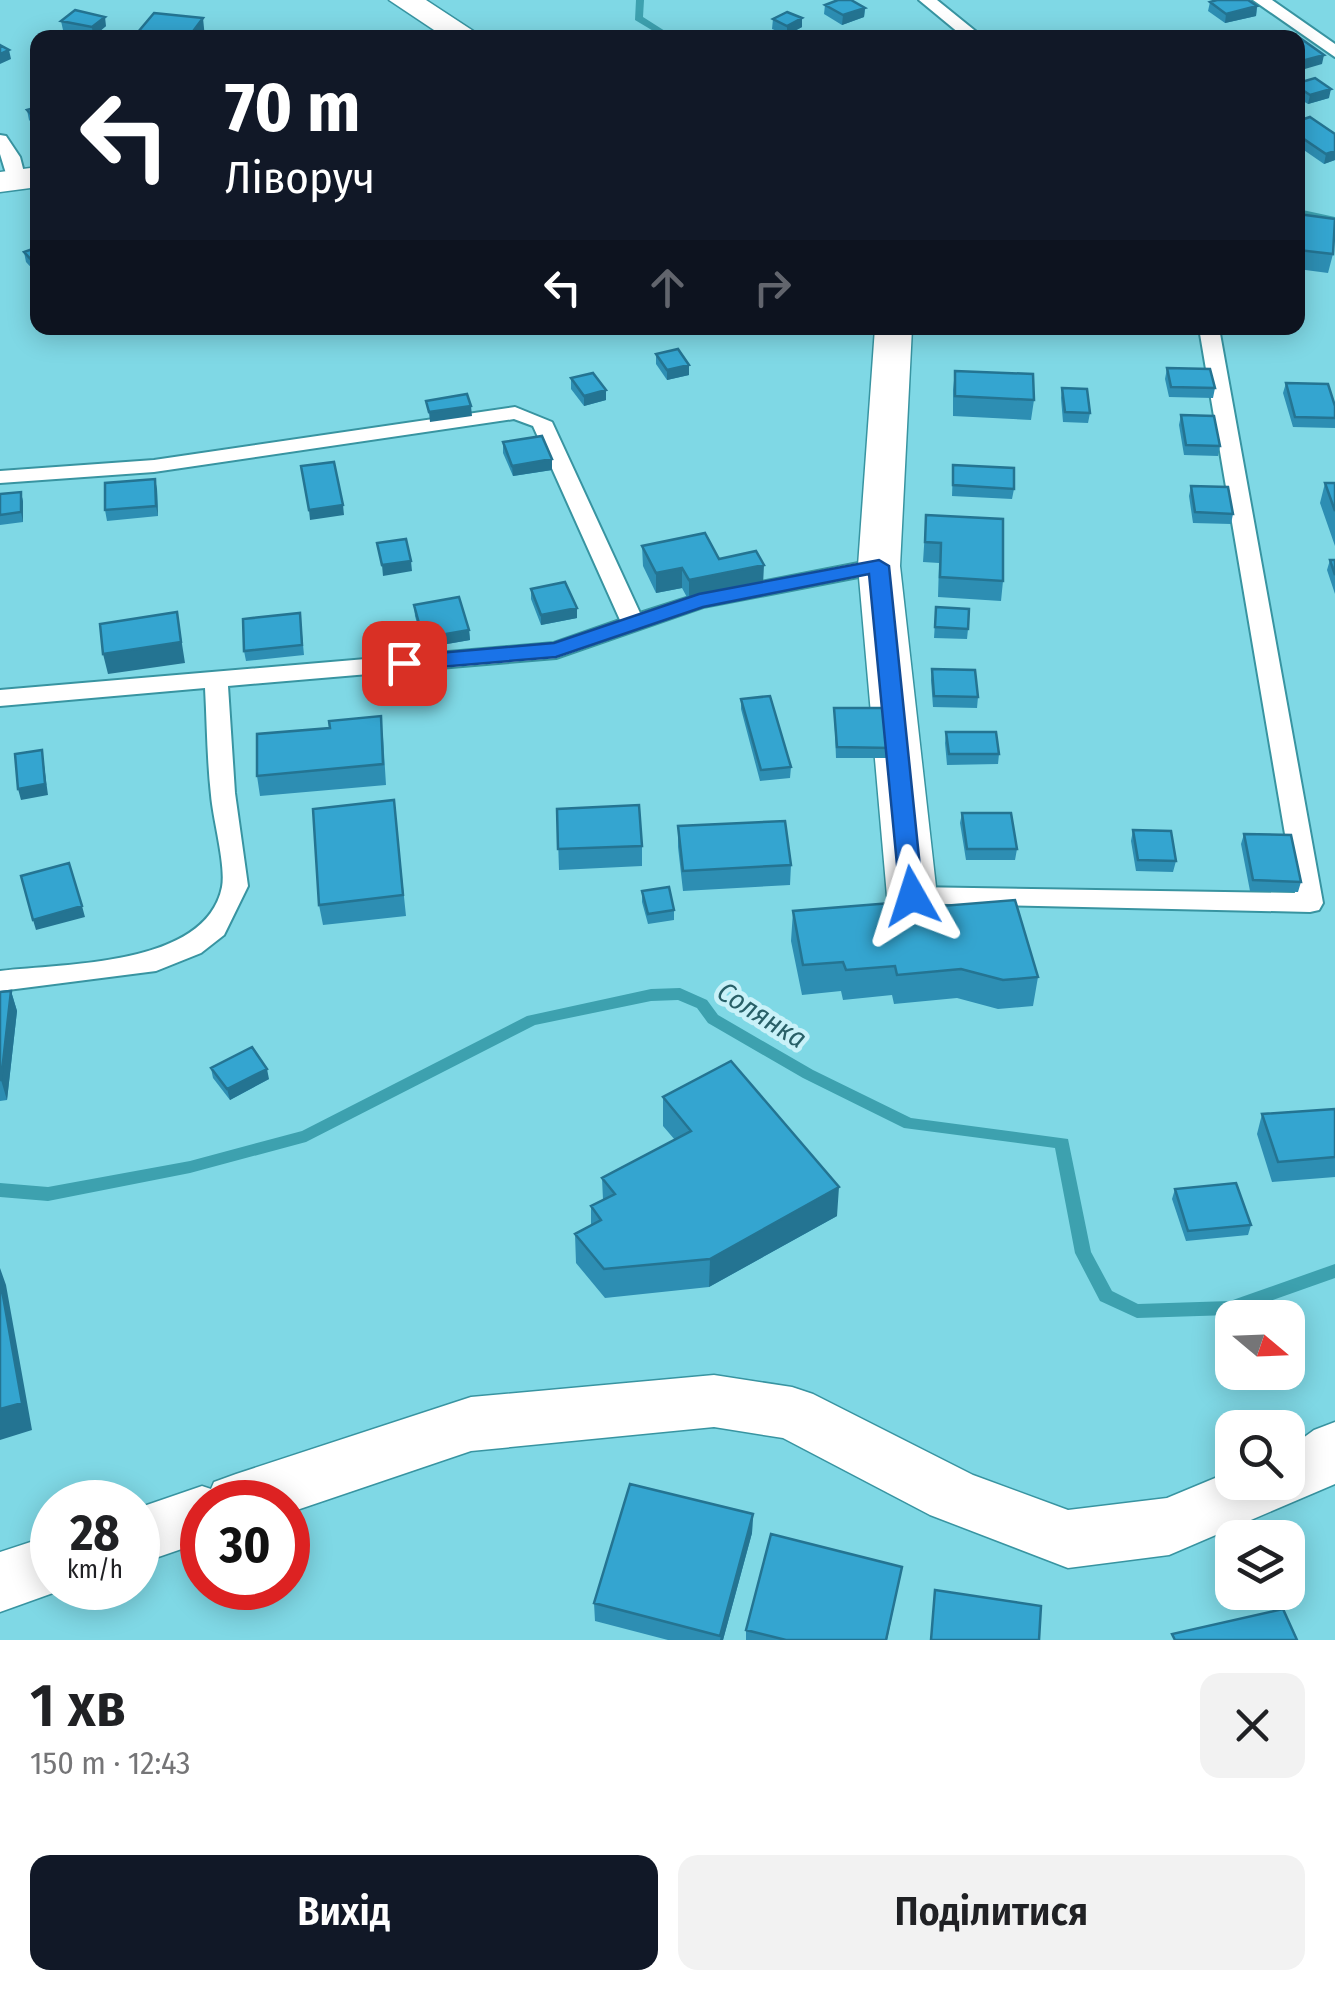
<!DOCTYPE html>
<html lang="uk">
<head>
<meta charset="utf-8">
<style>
	body { margin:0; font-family:"Fira Sans Condensed",sans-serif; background:#f2f2f2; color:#202124; height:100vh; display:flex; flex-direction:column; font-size:38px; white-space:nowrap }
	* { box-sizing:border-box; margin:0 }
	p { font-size:32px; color:#757577 }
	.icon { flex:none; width:55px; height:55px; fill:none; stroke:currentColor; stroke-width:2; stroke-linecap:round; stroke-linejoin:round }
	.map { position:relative; height:1640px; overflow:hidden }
	.panel { display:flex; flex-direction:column; background:#fff; flex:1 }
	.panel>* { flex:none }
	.top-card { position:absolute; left:30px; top:30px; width:1275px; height:305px; border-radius:20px; box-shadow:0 5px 25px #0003; background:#111827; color:#fff; overflow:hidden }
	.needle { width:65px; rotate:109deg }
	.buttons { position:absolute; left:1215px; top:1300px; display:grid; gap:20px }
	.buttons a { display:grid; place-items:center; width:90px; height:90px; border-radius:20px; background:#fff; box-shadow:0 5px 25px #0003; font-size:50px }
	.speed { position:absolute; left:30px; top:1480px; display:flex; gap:20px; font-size:50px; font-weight:700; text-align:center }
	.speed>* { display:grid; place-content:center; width:130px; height:130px; border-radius:50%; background:#fff; box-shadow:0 5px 25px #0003; line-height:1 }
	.speed small { font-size:25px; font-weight:400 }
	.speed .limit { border:15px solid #d22; background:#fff; color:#111 }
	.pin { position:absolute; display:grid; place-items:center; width:85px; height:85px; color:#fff; margin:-42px; border-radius:20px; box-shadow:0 5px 15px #0006 }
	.me { position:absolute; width:110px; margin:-55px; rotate:354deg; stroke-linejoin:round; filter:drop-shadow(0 0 8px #0008) }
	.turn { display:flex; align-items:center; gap:35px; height:210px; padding:0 30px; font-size:45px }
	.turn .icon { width:130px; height:130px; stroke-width:2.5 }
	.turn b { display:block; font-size:70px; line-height:85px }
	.lanes { display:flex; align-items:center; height:95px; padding:0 30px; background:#0003; justify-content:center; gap:50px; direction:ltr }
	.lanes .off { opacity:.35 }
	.round { display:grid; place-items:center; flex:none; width:105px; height:105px; border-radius:20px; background:#f2f2f2 }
	.overview { display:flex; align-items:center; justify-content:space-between; height:170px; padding:0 30px }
	h1 { font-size:60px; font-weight:600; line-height:75px }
	.cta { display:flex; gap:20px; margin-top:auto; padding:20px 30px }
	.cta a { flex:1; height:115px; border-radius:20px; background:#111827; color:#fff; font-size:40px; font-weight:600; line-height:115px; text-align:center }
	.cta a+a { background:#f2f2f2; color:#202124 }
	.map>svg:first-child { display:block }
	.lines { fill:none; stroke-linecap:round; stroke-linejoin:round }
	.stream { fill:#3da1af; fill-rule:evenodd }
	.lane-casing { stroke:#3894a1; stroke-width:4 }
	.street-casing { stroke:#3894a1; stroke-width:3 }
	.lane { fill:#fff; fill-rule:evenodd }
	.street { fill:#fff; fill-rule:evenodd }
	.wall { fill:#2d8eb3 }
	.shaded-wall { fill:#247492 }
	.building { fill:#34a5d0; stroke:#247492; stroke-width:2.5 }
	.route { fill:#1a73e8; stroke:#114b97; stroke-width:2.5 }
	.labels { text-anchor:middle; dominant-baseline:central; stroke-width:9; stroke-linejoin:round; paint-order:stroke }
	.water-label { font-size:28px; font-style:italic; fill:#285f67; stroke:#c8f1f8 }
</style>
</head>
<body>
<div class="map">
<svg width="1335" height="1640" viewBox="0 0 1335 1640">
	<rect width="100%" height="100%" fill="#7fd8e5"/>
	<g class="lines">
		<path class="stream" d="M636 0H644L643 17 676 38H665L635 20Z
			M1298 209 1335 217V223L1298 215Z
			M680 988 707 1000 718 1015 813 1070 911 1118 1068 1139 1091 1252 1112 1291 1138 1304 1230 1301 1335 1264V1278L1230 1315 1137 1318 1100 1301 1075 1253 1055 1148 904 1128 803 1078 708 1023 697 1008 678 1000 651 1001 535 1025 306 1142 190 1173 48 1201 0 1197V1183L48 1187 190 1161 302 1131 527 1016 651 989Z"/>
		<g class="lane-casing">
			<path id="lane" d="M919 0H937L984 38H965Z
				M1253 0H1272L1335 44V57Z
				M0 135 6 136 20 157 26 180 23 184 17 185 8 180 0 154Z
				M1199 328H1219L1323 903 1319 910 1310 912 903 903 899 896 903 889 912 887 1295 893Z
				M515 407 552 422 640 613 699 594 879 559 890 566 879 573 703 607 556 658 228 686 235 793 248 886 224 935 201 953 156 971 0 991V971C64 963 206 967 222 887 226 865 213 820 211 795 207 760 207 724 205 688L0 706V690L554 643 620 620 533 426 514 419 154 472 0 483V471L154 460Z"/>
		</g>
		<g class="street-casing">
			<path id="street" d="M389 0H426L484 38H446Z
				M38 167V187L0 192V172Z
				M875 328H912L900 566 937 896 929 909 912 914 895 909 887 896 858 566Z
				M714 1375 792 1387 813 1394 973 1475 1068 1510 1167 1498 1232 1471V1482H1288V1449L1314 1430 1335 1422V1484L1169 1555 1068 1568 930 1515 783 1438 714 1427 471 1451 288 1513V1502H202V1542L138 1564V1508L202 1486 211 1489 214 1482 236 1474 471 1397Z
				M52 1535V1588H67L0 1612V1552Z"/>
		</g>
		<use href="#lane" class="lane"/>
		<use href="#street" class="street"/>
	</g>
	<path class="wall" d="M1210 2 1257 6 1256 16 1225 23 1208 11Z
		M825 5 865 8 864 17 842 25 824 14Z
		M773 19 802 27 787 35 772 29Z
		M61 21 106 26 93 37 63 30Z
		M1298 83 1329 98 1308 104 1298 98Z
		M38 107V129L29 120 27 110Z
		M1298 121 1335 134V160L1324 164 1298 146Z
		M1298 214 1333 254 1328 273 1298 269Z
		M38 247V275L26 262 24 252Z
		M656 354 689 365V375L667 380 656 364Z
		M1167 368 1215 388 1213 398 1169 397 1165 379Z
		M955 371 1034 400 1031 420 953 416V390Z
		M571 378 606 400 584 406 571 389Z
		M1286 383 1335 418V428L1293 427 1283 393Z
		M1062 388 1090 413 1088 423 1063 422 1061 398Z
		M1181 415 1220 446 1218 456 1184 455 1179 425Z
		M503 442 552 470 513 476 503 453Z
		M953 465 1014 489 1012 499 952 496Z
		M1325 483H1335V546L1320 503Z
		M1191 486 1233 514 1231 524 1193 523 1189 496Z
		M157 489 158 516 107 521 105 510Z
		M21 492 23 502V522L0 525V494Z
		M926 515 1003 581 1001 601 938 597 939 563 923 562Z
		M642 546 719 559 763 585 689 601 682 588 656 593 643 566Z
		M1330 560H1335V594L1327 570Z
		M531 589 577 618 541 625 531 599Z
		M414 605 469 630 470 640 424 648 415 616Z
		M936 607 968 629 967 639 934 638Z
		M301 624 304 655 246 661 244 651Z
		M932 669 978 697 977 708 933 707 931 680Z
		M741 699 791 767 790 778 760 781 741 709Z
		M834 708 891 748 890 758H836Z
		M946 732 999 754 998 764 947 765 945 743Z
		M383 737 386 785 260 796 257 776Z
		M394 800 406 916 323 925 319 905Z
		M557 809 642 846V866L559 870Z
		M962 813 1017 849 1015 860H966L960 823Z
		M678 826 791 865 790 885 683 891 678 847Z
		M1133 830 1176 861 1173 872 1136 871 1131 841Z
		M1244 834 1301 882 1298 892 1250 891 1241 844Z
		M642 891 674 910V920L648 924 642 902Z
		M930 907 1038 977 1033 1006 998 1009 957 998 894 1004 892 995 843 1000 841 991 802 995 791 941 793 911Z
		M11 991 17 1011 7 1100 0 1101V992Z
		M211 1068 269 1079 230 1100 213 1078Z
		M663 1097 837 1216 709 1287 605 1298 576 1263 575 1234 591 1226V1206L603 1200 602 1178 675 1140 663 1126Z
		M1335 1109V1177L1272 1182 1257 1134 1262 1114Z
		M1175 1189 1251 1225 1248 1235 1186 1241 1172 1199Z
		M753 1514 752 1533 723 1640H668L595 1621 594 1603Z
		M902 1567 887 1640H746V1630Z"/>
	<path class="shaded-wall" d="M1257 6 1256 16 1225 23 1226 14Z
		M865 8 864 17 842 25 843 15Z
		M105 17 106 26 93 37 92 27Z
		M203 18 205 38H188Z
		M802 18V27L787 35V26Z
		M9 50 11 59 0 64V54Z
		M1324 55 1322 64 1298 71V62Z
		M1331 89 1329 98 1308 104 1310 95Z
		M1335 151V160L1324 164 1326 154Z
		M689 365V375L667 380V370Z
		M606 390V400L584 406V396Z
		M471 406 472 416 430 422 429 412Z
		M552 459V470L513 476 512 466Z
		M155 479 157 489 158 516 156 506Z
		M21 492 23 502V522L21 512Z
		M343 505 344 515 310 520 309 510Z
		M411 561 412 571 383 576 382 565Z
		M764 565 763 585 689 601V580Z
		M682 568V588L656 593V573Z
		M577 608V618L541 625V615Z
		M177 612 185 663 108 674 103 654Z
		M469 630 470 640 424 648 423 638Z
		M42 750 48 795 21 800 18 789Z
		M82 906 85 917 36 930 33 920Z
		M11 991 17 1011 7 1100 1 1080Z
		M267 1069 269 1079 230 1100 227 1089Z
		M839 1187 837 1216 709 1287 710 1259Z
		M0 1268 6 1285 32 1430 0 1440Z
		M753 1514 752 1533 723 1640H720Z"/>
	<path class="building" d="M838 0H851L865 8 843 15 825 5Z
		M1217 0H1248L1257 6 1226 14 1210 2Z
		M75 10 105 17 92 27 61 21Z
		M787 12 802 18 787 26 773 19Z
		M154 13 203 18 188 38H133Z
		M1300 38 1324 55 1298 62V39Z
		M0 45 9 50 0 54Z
		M1315 78 1331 89 1310 95 1298 87V83Z
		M38 107V122L27 110Z
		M1310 117 1335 134V151L1326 154 1298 135V121Z
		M1298 214 1335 219 1333 254 1298 250Z
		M38 247V267L24 252Z
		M678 349 689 365 667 370 656 354Z
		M1167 368 1210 369 1215 388 1171 387Z
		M955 371 1033 374 1034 400 955 396Z
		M593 373 606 390 584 396 571 378Z
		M1286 383 1328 384 1335 406V418L1295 417Z
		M1062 388 1087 389 1090 413 1065 412Z
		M467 394 471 406 429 412 426 401Z
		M1181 415 1214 416 1220 446 1186 445Z
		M542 436 552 459 512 466 503 442Z
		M334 462 343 505 309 510 301 466Z
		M953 465 1014 468V489L953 485Z
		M155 479 156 506 105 510V483Z
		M1325 483H1335V511Z
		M1191 486 1228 487 1233 514 1195 512Z
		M21 492V512L0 515V494Z
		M926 515 1003 519V581L940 577 941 543 925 542Z
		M705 533 719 559 756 551 764 565 689 580 682 568 656 573 642 546Z
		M406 539 411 561 382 565 377 543Z
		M1330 560H1335V575Z
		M565 582 577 608 541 615 531 589Z
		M459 597 469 630 423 638 414 605Z
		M936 607 969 609 968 629 935 627Z
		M177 612 181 642 103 654 100 624Z
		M300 613 302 645 244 651 243 619Z
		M932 669 975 670 978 697 934 696Z
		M770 696 791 767 761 770 741 699Z
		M834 708H888L891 748 837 747Z
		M381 716 383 764 257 776V734L330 728 329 721Z
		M946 732H996L999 754H949Z
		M42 750 45 784 18 789 15 754Z
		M394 800 403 895 319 905 313 809Z
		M639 805 642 846 558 849 557 809Z
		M962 813H1011L1017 849H967Z
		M785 821 791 865 683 871 678 826Z
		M1133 830 1171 831 1176 861 1138 860Z
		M1244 834 1291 835 1301 882 1253 880Z
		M69 863 82 906 33 920 21 876Z
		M669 887 674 910 648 914 642 891Z
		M928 900 930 907 1015 900 1038 977 1003 980 961 969 897 975 895 966 846 970 843 962 803 965 793 911Z
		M11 991 1 1080H0V992Z
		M252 1047 267 1069 227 1089 211 1068Z
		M731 1061 839 1187 710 1259 604 1269 575 1234 601 1220 591 1206 615 1194 602 1178 691 1131 663 1097Z
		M1335 1109V1157L1278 1162 1262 1114Z
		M1236 1183 1251 1225 1188 1231 1175 1189Z
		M0 1279 22 1403 0 1409Z
		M630 1484 753 1514 720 1636 594 1603Z
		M771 1534 902 1567 886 1640H786L746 1630Z
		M935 1590 1041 1606 1039 1640H931Z
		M1283 1609 1297 1640H1175L1172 1634Z"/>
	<path class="route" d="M879 560 889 566 923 896 912 905 900 896 869 574 703 607 556 657 404 670 394 663 404 656 554 643 699 594Z"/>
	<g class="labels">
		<g class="water-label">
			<text transform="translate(762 1015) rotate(32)">Солянка</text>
		</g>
	</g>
</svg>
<div class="buttons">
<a><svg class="needle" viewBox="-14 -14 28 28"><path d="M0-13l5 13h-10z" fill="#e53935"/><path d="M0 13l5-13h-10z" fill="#757577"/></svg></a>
<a><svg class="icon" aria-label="search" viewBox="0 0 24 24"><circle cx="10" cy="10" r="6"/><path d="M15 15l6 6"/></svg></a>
<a><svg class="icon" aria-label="layers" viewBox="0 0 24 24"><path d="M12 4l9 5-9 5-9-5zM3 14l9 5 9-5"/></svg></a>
</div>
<div class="speed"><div>28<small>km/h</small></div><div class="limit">30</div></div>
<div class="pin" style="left:404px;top:663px;background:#d93025"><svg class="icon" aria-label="arrive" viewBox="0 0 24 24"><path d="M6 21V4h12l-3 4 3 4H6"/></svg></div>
<svg class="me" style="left:912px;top:896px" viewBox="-20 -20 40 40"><path d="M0-17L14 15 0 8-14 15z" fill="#1a73e8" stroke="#fff" stroke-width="4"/></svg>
<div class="top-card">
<div class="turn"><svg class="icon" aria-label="left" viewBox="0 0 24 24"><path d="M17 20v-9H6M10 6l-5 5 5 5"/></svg><div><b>70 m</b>Ліворуч</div></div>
<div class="lanes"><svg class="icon" aria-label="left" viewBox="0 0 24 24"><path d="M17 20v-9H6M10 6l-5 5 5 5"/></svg><svg class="icon off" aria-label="ahead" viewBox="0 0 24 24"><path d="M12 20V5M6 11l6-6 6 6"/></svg><svg class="icon off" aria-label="right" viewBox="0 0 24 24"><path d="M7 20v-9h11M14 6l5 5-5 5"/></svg></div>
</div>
</div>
<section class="panel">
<div class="overview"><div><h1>1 хв</h1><p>150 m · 12:43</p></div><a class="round"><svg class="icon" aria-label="close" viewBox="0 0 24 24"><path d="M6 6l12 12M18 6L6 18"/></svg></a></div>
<div class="cta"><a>Вихід</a><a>Поділитися</a></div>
</section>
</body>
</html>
